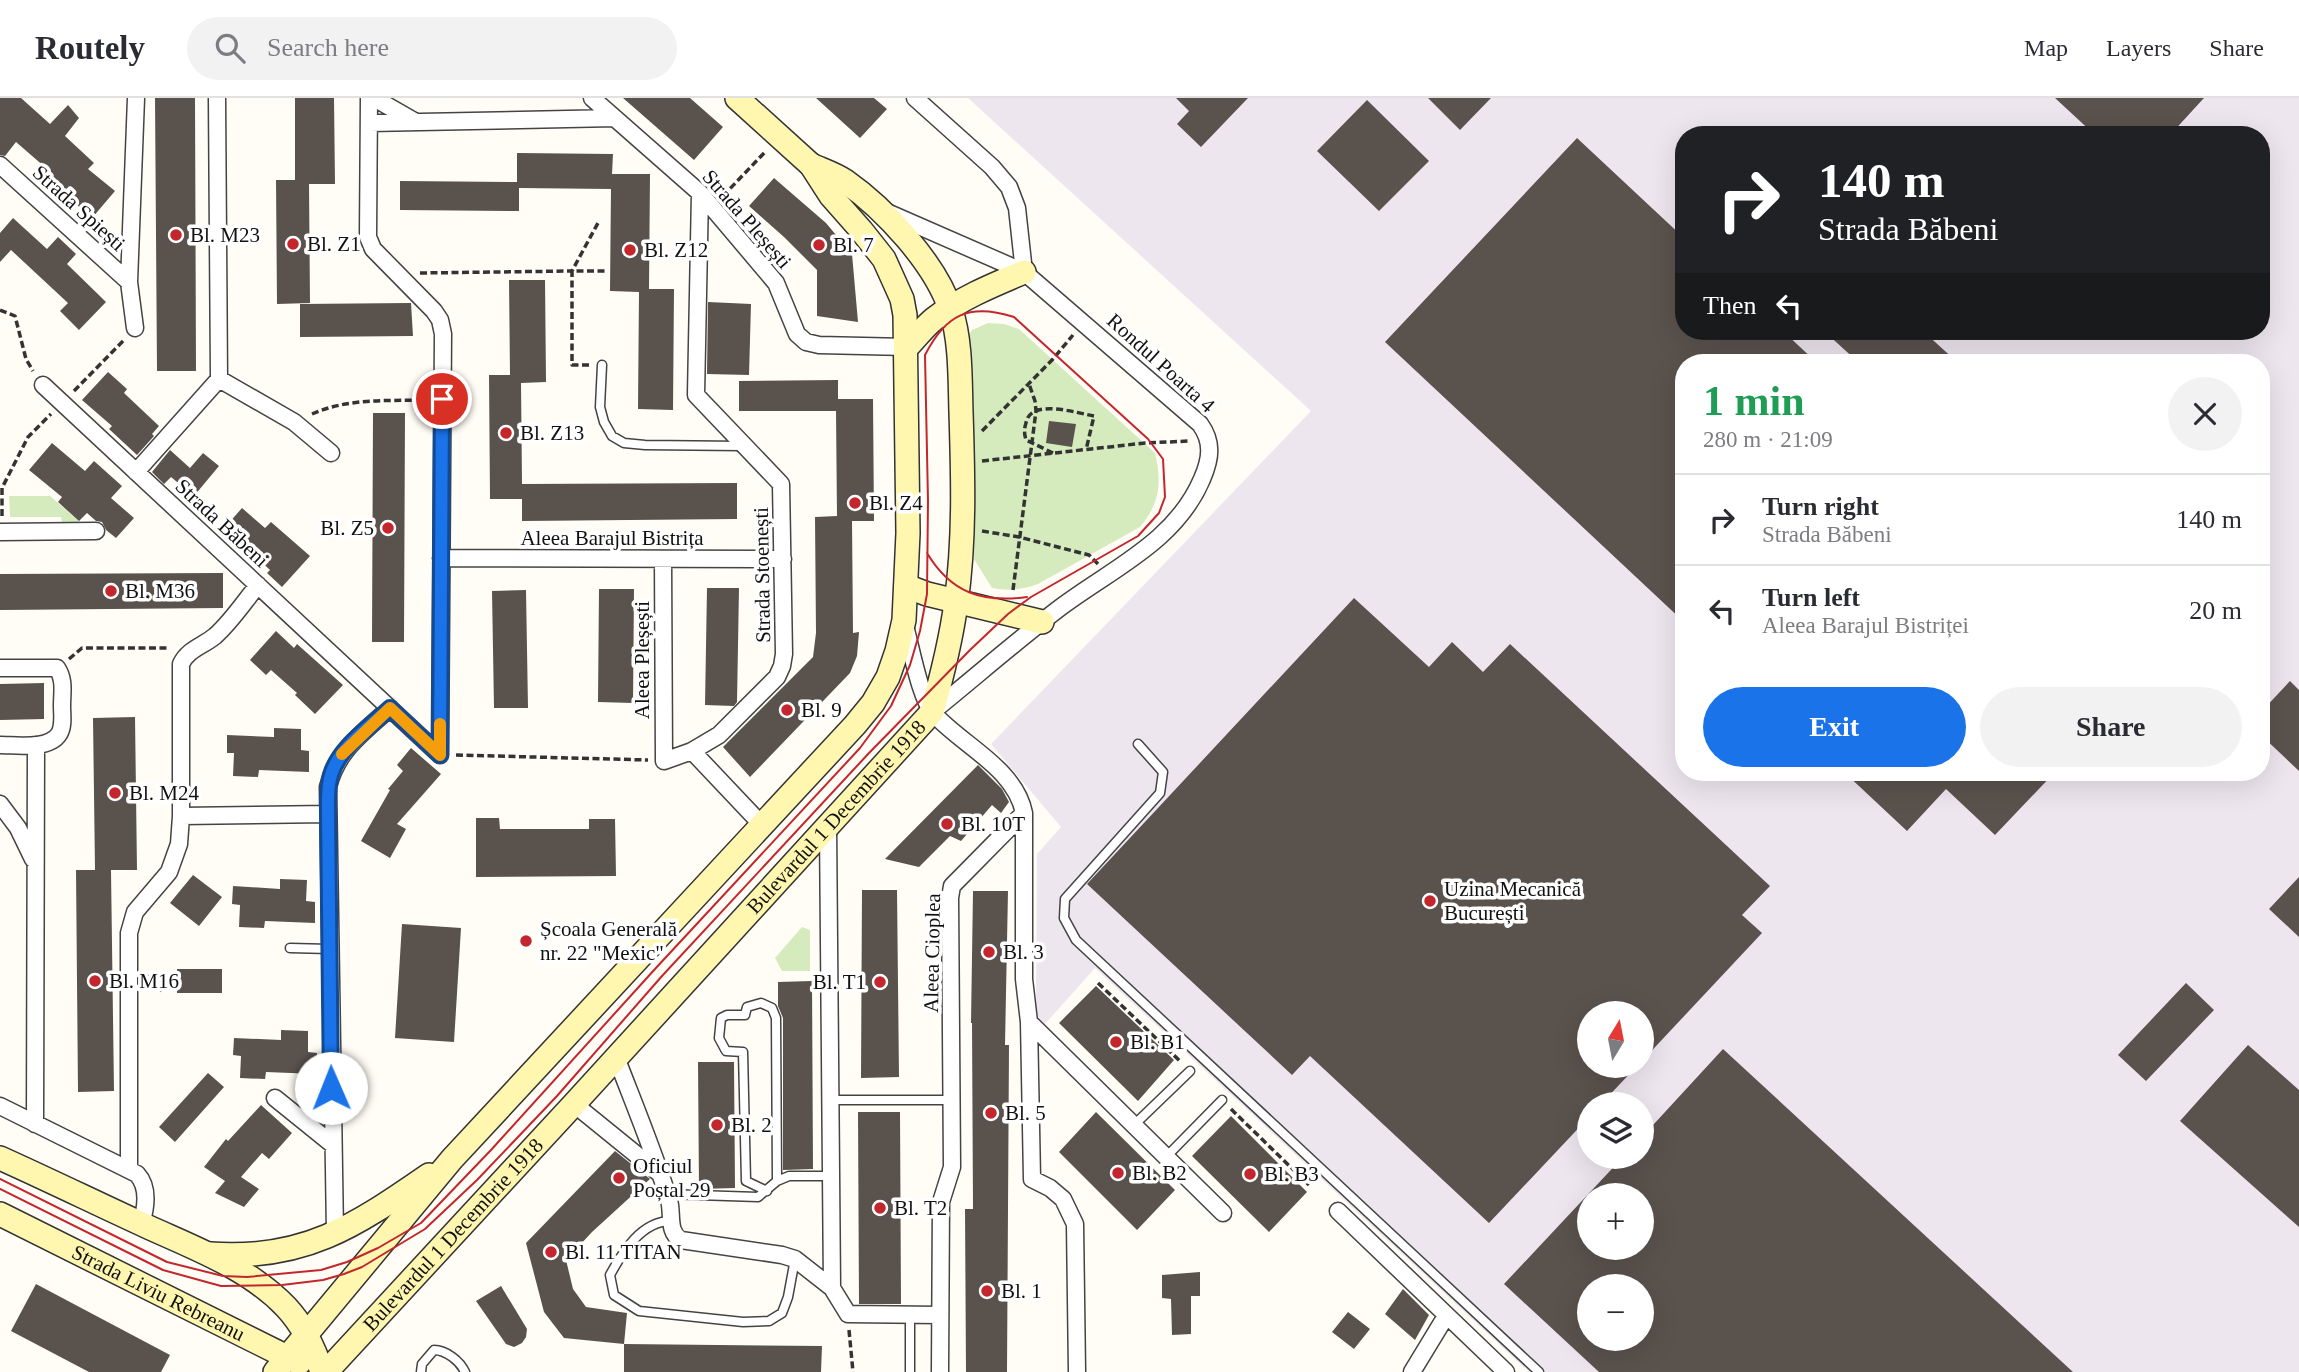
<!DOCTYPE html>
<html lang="en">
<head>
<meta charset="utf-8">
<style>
	body { margin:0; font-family:"Times New Roman",serif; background:#f2f2f3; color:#2b2b33; height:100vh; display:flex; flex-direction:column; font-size:26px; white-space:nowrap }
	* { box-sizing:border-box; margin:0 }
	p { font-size:23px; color:#7c7c81 }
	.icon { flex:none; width:38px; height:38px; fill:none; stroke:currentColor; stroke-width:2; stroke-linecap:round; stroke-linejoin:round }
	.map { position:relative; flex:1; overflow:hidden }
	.drawer { position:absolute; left:1675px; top:256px; width:595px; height:427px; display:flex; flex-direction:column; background:#fff; border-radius:28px; box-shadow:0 7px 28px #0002 }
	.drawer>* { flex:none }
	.guide { position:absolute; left:1675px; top:28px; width:595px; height:214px; border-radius:28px; box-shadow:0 7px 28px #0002; background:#202124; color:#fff; overflow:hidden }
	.needle { width:46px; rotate:10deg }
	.controls { position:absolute; left:1577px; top:903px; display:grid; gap:14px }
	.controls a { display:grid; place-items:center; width:77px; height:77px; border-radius:50%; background:#fff; box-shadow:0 7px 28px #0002; font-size:35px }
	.pin { position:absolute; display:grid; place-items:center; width:60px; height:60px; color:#fff; margin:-30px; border:4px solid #fff; border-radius:50%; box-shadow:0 2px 7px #0007 }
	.me { position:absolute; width:77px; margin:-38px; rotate:359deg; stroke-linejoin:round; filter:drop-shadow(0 0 5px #0008) }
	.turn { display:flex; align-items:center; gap:24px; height:147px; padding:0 28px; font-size:32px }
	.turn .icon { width:91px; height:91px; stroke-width:2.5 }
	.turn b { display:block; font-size:49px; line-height:60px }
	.then { display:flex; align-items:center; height:66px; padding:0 28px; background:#0003; gap:14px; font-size:26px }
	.round { display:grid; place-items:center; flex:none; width:74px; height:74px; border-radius:37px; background:#f2f2f3 }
	.head { display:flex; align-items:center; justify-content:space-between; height:119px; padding:0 28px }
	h1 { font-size:42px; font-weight:600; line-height:52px; color:#1e9e55 }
	.cta { display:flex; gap:14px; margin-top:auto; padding:14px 28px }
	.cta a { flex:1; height:80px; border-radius:42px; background:#1a73e8; color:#fff; font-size:28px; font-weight:600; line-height:80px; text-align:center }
	.cta a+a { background:#f2f2f3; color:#2b2b33 }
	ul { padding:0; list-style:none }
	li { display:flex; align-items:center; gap:21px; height:91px; padding:0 28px; border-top:2px solid #e1e1e2 }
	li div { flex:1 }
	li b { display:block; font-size:26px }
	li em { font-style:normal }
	header { display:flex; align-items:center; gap:42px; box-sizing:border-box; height:98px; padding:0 35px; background:#fff; border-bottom:2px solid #e1e1e2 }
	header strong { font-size:33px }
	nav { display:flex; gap:38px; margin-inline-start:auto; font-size:24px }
	.search { width:490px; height:63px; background:#f2f2f3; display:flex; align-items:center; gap:18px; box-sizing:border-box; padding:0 24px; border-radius:38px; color:#7c7c81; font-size:26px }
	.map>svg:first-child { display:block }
	.industrial { fill:#eee6ef; fill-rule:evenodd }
	.green { fill:#d5ebbd }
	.building { fill:#5a524d; fill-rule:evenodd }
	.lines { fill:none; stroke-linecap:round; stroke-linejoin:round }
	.lane-casing { stroke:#444; stroke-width:11 }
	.street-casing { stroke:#444; stroke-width:19 }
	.secondary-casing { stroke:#333; stroke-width:26 }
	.path { stroke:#333; stroke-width:3.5; stroke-dasharray:7 3.5; stroke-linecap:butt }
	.lane { stroke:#fff; stroke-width:8 }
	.street { stroke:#fff; stroke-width:16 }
	.secondary { stroke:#fff6b0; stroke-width:23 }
	.tram { stroke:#c4262e; stroke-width:2 }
	.route-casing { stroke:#114b97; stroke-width:18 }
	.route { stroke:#1a73e8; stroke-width:12 }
	.slow { stroke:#f59e0b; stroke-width:12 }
	.poi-dot { fill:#c4262e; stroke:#fff; stroke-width:2.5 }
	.labels { text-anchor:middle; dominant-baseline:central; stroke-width:7; stroke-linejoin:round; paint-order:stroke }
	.street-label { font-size:21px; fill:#111; stroke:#fff }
	.poi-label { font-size:21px; fill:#111; stroke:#fff; text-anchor:start }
</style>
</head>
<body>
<header>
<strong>Routely</strong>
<div class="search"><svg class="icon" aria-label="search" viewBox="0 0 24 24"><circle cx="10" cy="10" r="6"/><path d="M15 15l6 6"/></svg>Search here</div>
<nav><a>Map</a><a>Layers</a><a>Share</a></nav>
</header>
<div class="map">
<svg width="2299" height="1274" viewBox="0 0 2299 1274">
	<rect width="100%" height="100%" fill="#fffdf5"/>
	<path class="industrial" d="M968 0H2299V1274H1529L1095 870 1045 926 1036 917 1037 756 1061 729 991 646 1311 313ZM1684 37H2261V233H1684ZM1684 264H2261V674H1684ZM1589 915H1642V968H1589ZM1589 1006H1642V1059H1589ZM1589 1097H1642V1150H1589ZM1589 1188H1642V1241H1589Z"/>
	<path class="green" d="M988 225 1004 226 1019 231 1155 355C1162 385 1160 405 1140 429L1038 486C1022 492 1009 493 992 490L974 461V347L967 241 972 232Z
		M9 398H50L80 424H62L61 419H10Z
		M802 829 810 832V873H782L775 860Z"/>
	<path class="building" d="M0 0H21L50 26 68 7 79 20 65 38 94 65 88 71 115 93 92 120 69 100 72 97 44 72 46 70 16 44 5 58 0 57Z
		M155 0H195L196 273H157Z
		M295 0H334L335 86H309L310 205 277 206 276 82H295Z
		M623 0H690L723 29 694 62Z
		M816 0H874L887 11 860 40Z
		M1176 0H1248L1201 49 1177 26 1189 13Z
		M1428 0H1491L1460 32Z
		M2055 0H2204L2170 37H2095Z
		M1367 2 1429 63 1379 113 1317 53Z
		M1577 40 1684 140V233H1783L1816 264H1684V524L1385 244Z
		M517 55 613 56 612 76H650L649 191H674L673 312 638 311 639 194 610 193 611 91 519 90V113L400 112V83L517 84Z
		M774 80 826 125 852 156 858 224 817 218V172L784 139 749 108Z
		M13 120 47 151 58 139 76 156 67 166 106 204 79 232 60 213 68 205 11 152 0 164V135Z
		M509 182H545L546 284 521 285 522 386 737 385V421L522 423V401H490L489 277H510Z
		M708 204 751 206 749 277 707 276Z
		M411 205 413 238 300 239V206Z
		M1824 233H1923L1957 264H1858Z
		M108 274 127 291 124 295 159 328 152 336 154 338 137 357 109 331 112 328 82 302Z
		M838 282V301H873L874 423H852L853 535 859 534 857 558 850 575 750 679 723 649 813 559 816 535 815 419 837 418 836 313H739V283Z
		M373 315H405L404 544H372Z
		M1049 323 1076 326 1072 349 1046 345Z
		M52 345 85 373 94 363 122 388 111 400 134 420 116 440 106 432 102 424 96 423 87 415 79 423 58 404 62 399 29 372Z
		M170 352 190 370 203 355 219 368 194 398 171 379 164 386 152 374Z
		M242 410 265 430 271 424 310 458 282 489 267 475 270 472 239 443 235 448 220 435Z
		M223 475V510L0 512V476Z
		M707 490H739L737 604 734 608 705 607Z
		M599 491H634L633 605 598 604Z
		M526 492 528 610H494L492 493Z
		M1354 500 1429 569 1452 544 1483 574 1510 546 1770 788 1742 817 1762 835 1642 963V915H1589V968H1637L1601 1006H1589V1019L1489 1125 1310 958 1292 977 1087 786Z
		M276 533 294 550 297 546 343 587 315 616 295 597 297 595 271 572 266 577 250 562Z
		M2290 583 2299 592V673L2261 637V614Z
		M44 585V621L0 622V586Z
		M135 619 137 772H111L114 993 78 994 76 772H95L93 620Z
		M274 630 301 631V652L309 653V674L259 672 258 679 233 678 234 655H227V637L274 639Z
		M411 650 441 676 397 726 406 731 390 760 361 743 390 692 388 691 403 673 397 667Z
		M978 667 1002 691 1009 704 1001 715 992 707 961 743 950 738 919 769 885 761Z
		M1844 674H2055L1995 737 1946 691 1907 733Z
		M476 720H499L500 731H589V721H615L616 778 476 779Z
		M193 777 222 799 199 828 170 805Z
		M2299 779V839L2269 811Z
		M280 781 307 782 306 803 315 804V825L265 823 264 830 239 829 240 807 232 806 233 788 280 791Z
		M862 792H897L899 979 861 980Z
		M973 793H1008L1005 947H1009L1007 1274H966L965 1111H973L972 925H971Z
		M402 826 461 830 454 944 395 940Z
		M177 871H222V895H177Z
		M812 883 813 1071 783 1072V920L778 908V884Z
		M2186 885 2214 912 2146 983 2118 957Z
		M1096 888 1174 962 1138 1003 1059 925Z
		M281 932 308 933V954L317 955 316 976 266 974 265 981 240 980 241 958 233 957 234 940 281 942Z
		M2248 947 2299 992V1129L2180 1023Z
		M1723 951 2073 1274H1599L1504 1186 1623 1059H1642V1039ZM1589 1097H1642V1150H1589ZM1589 1188H1642V1241H1589Z
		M698 964H734L735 1090 699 1091Z
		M208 975 224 989 175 1044 159 1029Z
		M261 1007 292 1035 269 1061 262 1055 241 1079 259 1091 244 1109 215 1095 225 1083 204 1069 226 1041 228 1043Z
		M858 1014H900L901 1206H859Z
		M1096 1014 1175 1092 1137 1132 1059 1054Z
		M1231 1018 1307 1094 1269 1134 1192 1058Z
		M615 1053 650 1081 592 1134 566 1162 573 1191 586 1209 627 1215 624 1246 564 1240 544 1214 526 1145Z
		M1200 1174V1198H1191V1236L1172 1237 1171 1201 1162 1200V1177Z
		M36 1186 170 1257 161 1274H89L11 1233Z
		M501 1188 527 1231 526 1239 522 1245 514 1249 506 1246 476 1203Z
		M1403 1191 1429 1217 1415 1242 1385 1216Z
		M1348 1214 1370 1231 1354 1251 1332 1234Z
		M624 1246 822 1248 821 1274H624Z"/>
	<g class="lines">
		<g class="lane-casing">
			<path id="lane" d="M602 267 600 309 604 324 612 338 624 345 645 347 742 348
				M1138 646 1163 674 1160 695 1065 801 1064 820 1076 842 1539 1274
				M290 850 330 851
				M830 1002H951
				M1134 1027 1190 973
				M1166 1059 1222 1002
				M767 1093 746 1083 743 954 726 953 719 940 721 920 727 917H745L747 909 761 905 772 910 776 920 777 1083
				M666 1096 758 1099 777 1083 789 1078H831
				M671 1123C642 1123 623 1153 610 1177L614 1197 639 1213 743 1224 769 1223 782 1215 788 1199 795 1161
				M910 1217V1274
				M421 1274 422 1266 434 1252C446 1252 460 1263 465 1274"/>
		</g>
		<g class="street-casing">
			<path id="street" d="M369 0 368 139 373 151 434 213 440 222 443 236 440 657
				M374 0 414 23
				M592 0 700 95 776 185 797 236 806 244 819 247 907 249
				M915 0 992 69 1009 89 1017 110 1024 174
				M369 25 615 20
				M0 67 129 184
				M889 115 1024 174 1200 326C1213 344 1211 360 1202 381 1175 445 1109 472 1057 512 1014 545 974 580 932 614
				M135 230 129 184 136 0
				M219 281 294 324 331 355
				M43 287 440 657
				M136 374 219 281 217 0
				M0 434 96 433
				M441 460 783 461
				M663 461 664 663 692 653 719 637 777 579 782 568 784 556 781 386 696 297 700 95
				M905 528C911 549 920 601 934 616 963 648 1015 670 1024 715V881L1029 924 1032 1081 1050 1090 1063 1101 1075 1126 1077 1274
				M0 570H57C65 582 62 594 62 608 62 617 64 628 59 636 49 652 16 647 0 647
				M692 653 762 727
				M0 706 18 730 33 761
				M181 718 328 716
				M828 727 832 1190 848 1216 940 1217
				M1029 924 1223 1115
				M616 959C634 1006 654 1054 669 1102 673 1116 667 1134 681 1142L782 1157 795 1161 832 1190
				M275 1000 332 1046
				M574 1006 659 1075
				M0 1008 137 1076C149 1089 146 1110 141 1126
				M35 1026 36 647
				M129 1071V835L135 814 169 774 179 746 181 718V566C188 551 203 548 215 538 231 524 244 504 258 487
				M1338 1113 1506 1274
				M335 1135 328 689C337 652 363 635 390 610
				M940 1274 941 1104 952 1069 950 800 952 788 1024 715
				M1412 1274 1446 1218"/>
		</g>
		<g class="secondary-casing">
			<g id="secondary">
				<path d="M907 249C916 240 924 229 934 221 961 200 993 187 1024 174"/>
				<path d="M906 488 927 496 1042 524"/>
				<path d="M0 1060C49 1082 98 1106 146 1128 194 1150 249 1170 286 1209 303 1227 314 1250 322 1274"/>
				<path id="s1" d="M0 1116 299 1265"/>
				<path d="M210 1156C304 1163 355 1128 429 1077"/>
				<path d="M275 1274 452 1061 855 627 873 605 888 579 897 553 904 522 908 435 905 217 902 201 884 161 861 132 831 98 811 67 737 0"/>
				<path id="s2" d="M326 1274 574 1006 932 614C942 578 951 542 956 505 965 442 963 377 961 314 960 283 961 242 951 213 936 166 885 111 845 83 835 76 822 72 811 67"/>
			</g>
		</g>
		<path class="path" d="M723 98 766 53
			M420 175 572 173 599 123
			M0 212 15 218 26 261 33 273
			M589 267H572V173H607
			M74 293 125 241
			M312 316C348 300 386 303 425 302
			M982 333 1053 261 1073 237
			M1053 355 1026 342C1024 335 1024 331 1026 325 1030 300 1077 315 1094 318L1086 352
			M982 363 1145 345 1190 343
			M2 418V390L28 339 51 316
			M982 433 1019 439 1089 457 1098 466
			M1013 492 1036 313 1035 303 1029 286
			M69 561 82 550H170
			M456 657 648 662
			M145 876 162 893
			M1098 885 1181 964
			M1231 1011 1309 1087
			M849 1232 853 1274"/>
		<use href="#lane" class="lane"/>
		<use href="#street" class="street"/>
		<use href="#secondary" class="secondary"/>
		<path class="tram" d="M927 455C951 495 982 505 1027 499
			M0 1081 167 1164 223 1178 247 1179 321 1172 347 1164 378 1150 421 1125 491 1052 655 871 860 650 891 608 910 567 920 533 927 496 928 403 925 257C946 216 969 205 1014 219L1148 341 1163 361 1165 399 1159 415 1138 438 1031 499 1008 516 970 552 869 655 662 878 557 998 477 1082 425 1131 362 1169 344 1176 323 1182 282 1187 221 1188 163 1172 0 1091"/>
	</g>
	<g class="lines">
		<g class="route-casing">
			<path id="route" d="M331 990 328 716C328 703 327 690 331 677 339 649 370 629 390 610L440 657 442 301"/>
		</g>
		<use href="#route" class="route"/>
		<path class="slow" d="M342 656 390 610 440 657V626"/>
	</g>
	<g class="poi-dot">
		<circle cx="176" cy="137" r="7"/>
		<circle cx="293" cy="146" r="7"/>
		<circle cx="819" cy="147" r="7"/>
		<circle cx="630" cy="152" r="7"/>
		<circle cx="506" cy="335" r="7"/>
		<circle cx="855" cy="405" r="7"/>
		<circle cx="388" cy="430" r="7"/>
		<circle cx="111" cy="493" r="7"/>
		<circle cx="787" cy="612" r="7"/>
		<circle cx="115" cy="695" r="7"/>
		<circle cx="947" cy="726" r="7"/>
		<circle cx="1430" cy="803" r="7"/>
		<circle cx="526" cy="843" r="7"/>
		<circle cx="989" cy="854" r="7"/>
		<circle cx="95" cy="883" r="7"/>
		<circle cx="880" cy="884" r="7"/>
		<circle cx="1116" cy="944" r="7"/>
		<circle cx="991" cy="1015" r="7"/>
		<circle cx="717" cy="1027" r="7"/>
		<circle cx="1118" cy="1075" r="7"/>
		<circle cx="1250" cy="1076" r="7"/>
		<circle cx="619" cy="1080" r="7"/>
		<circle cx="880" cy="1110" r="7"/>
		<circle cx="551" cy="1154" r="7"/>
		<circle cx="987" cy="1193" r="7"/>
	</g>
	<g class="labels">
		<g class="street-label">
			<text transform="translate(79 110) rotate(42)">Strada Spiești</text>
			<text transform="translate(747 121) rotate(49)">Strada Pleșești</text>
			<text transform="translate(1161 265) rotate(42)">Rondul Poarta 4</text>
			<text transform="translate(222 425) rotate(43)">Strada Băbeni</text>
			<text x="612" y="440">Aleea Barajul Bistrița</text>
			<text transform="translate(762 477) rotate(-91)">Strada Stoenești</text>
			<text transform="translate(642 562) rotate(-90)">Aleea Pleșești</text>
			<text stroke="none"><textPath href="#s2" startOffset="754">Bulevardul 1 Decembrie 1918</textPath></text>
			<text transform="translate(932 855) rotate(-89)">Aleea Cioplea</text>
			<text stroke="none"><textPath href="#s2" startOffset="187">Bulevardul 1 Decembrie 1918</textPath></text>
			<text stroke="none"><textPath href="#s1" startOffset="177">Strada Liviu Rebreanu</textPath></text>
		</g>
		<g class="poi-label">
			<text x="190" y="137">Bl. M23</text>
			<text x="307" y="146">Bl. Z1</text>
			<text x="833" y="147">Bl. 7</text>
			<text x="644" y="152">Bl. Z12</text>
			<text x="520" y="335">Bl. Z13</text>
			<text x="869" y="405">Bl. Z4</text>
			<text x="374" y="430" text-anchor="end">Bl. Z5</text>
			<text x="125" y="493">Bl. M36</text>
			<text x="801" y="612">Bl. 9</text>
			<text x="129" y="695">Bl. M24</text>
			<text x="961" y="726">Bl. 10T</text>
			<text x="1444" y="791">Uzina Mecanică<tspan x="1444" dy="24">București</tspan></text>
			<text x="540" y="831">Școala Generală<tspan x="540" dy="24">nr. 22 "Mexic"</tspan></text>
			<text x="1003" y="854">Bl. 3</text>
			<text x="109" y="883">Bl. M16</text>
			<text x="866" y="884" text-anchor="end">Bl. T1</text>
			<text x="1130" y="944">Bl. B1</text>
			<text x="1005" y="1015">Bl. 5</text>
			<text x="731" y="1027">Bl. 2</text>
			<text x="633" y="1068">Oficiul<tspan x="633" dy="24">Poștal 29</tspan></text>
			<text x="1132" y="1075">Bl. B2</text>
			<text x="1264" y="1076">Bl. B3</text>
			<text x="894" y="1110">Bl. T2</text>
			<text x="565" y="1154">Bl. 11 TITAN</text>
			<text x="1001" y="1193">Bl. 1</text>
		</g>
	</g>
</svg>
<div class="controls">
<a><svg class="needle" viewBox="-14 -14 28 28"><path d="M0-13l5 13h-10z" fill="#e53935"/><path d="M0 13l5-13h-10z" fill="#7c7c81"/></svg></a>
<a><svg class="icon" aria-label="layers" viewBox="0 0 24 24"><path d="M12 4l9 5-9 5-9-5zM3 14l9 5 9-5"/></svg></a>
<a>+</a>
<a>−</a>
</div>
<div class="pin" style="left:442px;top:301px;background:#d93025"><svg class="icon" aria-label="arrive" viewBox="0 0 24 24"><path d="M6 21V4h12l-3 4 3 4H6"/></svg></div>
<svg class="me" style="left:331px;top:990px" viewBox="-20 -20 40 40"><circle r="19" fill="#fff"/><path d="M0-13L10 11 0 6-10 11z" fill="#1a73e8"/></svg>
<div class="guide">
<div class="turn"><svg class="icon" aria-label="right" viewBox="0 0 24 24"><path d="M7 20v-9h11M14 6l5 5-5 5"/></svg><div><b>140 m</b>Strada Băbeni</div></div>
<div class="then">Then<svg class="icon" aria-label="left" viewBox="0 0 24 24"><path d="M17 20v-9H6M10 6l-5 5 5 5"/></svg></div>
</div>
<section class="drawer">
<div class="head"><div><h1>1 min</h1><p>280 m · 21:09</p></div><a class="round"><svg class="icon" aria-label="close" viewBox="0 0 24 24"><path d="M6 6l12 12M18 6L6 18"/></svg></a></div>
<ul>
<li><svg class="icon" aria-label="right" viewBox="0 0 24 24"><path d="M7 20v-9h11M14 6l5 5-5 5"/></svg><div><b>Turn right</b><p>Strada Băbeni</p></div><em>140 m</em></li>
<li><svg class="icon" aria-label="left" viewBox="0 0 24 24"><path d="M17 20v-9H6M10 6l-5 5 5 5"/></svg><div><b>Turn left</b><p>Aleea Barajul Bistriței</p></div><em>20 m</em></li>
</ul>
<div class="cta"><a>Exit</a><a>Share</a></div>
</section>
</div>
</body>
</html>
